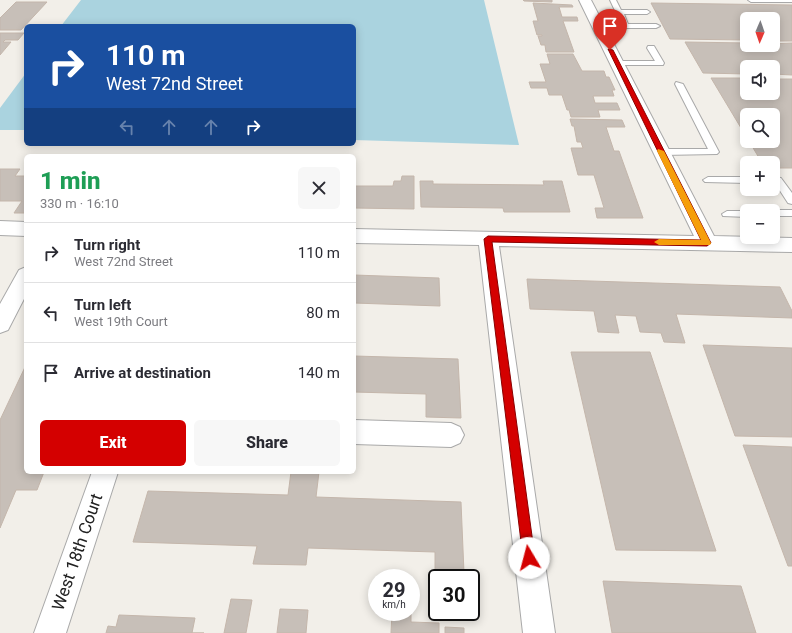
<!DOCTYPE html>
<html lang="en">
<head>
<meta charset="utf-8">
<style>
	body { margin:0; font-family:Roboto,sans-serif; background:#f7f7f7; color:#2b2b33; height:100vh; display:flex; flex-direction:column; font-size:15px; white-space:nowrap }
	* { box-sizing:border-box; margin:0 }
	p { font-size:13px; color:#7c7c81 }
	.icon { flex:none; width:22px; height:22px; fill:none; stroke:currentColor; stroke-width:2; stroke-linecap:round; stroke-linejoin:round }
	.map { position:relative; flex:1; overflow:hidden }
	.details { position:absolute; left:24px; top:154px; width:332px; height:320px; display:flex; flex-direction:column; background:#fff; border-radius:6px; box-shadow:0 2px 10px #0003 }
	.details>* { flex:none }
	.hud { position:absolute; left:24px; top:24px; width:332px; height:122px; border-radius:6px; box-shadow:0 2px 10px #0003; background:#1a4fa0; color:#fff; overflow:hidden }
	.needle { width:26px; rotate:182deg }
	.controls { position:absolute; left:740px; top:12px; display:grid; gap:8px }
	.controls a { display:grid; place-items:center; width:40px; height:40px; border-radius:6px; background:#fff; box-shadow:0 2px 10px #0003; font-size:20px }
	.speed { position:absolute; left:368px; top:569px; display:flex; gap:8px; font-size:20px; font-weight:700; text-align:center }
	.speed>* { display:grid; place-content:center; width:52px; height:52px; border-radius:50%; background:#fff; box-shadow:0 2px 10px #0003; line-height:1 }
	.speed small { font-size:10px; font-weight:400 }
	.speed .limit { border:2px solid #111; border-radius:6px; background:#fff; color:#111 }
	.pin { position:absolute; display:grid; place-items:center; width:34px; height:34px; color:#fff; margin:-41px -17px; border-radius:50% 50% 50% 0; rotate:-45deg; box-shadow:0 0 4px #0007 }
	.pin .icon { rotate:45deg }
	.me { position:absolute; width:44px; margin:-22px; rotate:352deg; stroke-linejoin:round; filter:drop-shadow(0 0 3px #0008) }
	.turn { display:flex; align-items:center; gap:14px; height:84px; padding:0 16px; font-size:18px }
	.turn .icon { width:52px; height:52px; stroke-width:2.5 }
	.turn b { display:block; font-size:28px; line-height:34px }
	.lanes { display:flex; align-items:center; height:38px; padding:0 16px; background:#0003; justify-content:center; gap:20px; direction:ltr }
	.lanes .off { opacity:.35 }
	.round { display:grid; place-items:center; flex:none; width:42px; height:42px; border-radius:6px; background:#f7f7f7 }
	.headline { display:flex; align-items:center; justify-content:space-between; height:68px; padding:0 16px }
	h1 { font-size:24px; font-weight:800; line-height:30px; color:#1e9e55 }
	.cta { display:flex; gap:8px; margin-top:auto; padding:8px 16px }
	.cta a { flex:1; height:46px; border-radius:6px; background:#d40000; color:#fff; font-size:16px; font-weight:800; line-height:46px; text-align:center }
	.cta a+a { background:#f7f7f7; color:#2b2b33 }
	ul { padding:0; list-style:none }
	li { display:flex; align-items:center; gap:12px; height:60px; padding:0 16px; border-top:1px solid #e1e1e2 }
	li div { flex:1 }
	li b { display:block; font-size:15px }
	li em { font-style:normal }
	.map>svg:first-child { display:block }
	.water { fill:#aad3df }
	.building { fill:#c7bfb8; stroke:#c4b6ab }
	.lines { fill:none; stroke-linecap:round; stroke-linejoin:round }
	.lane-casing { stroke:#a9a9a9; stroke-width:2 }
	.street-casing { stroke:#a9a9a9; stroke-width:2 }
	.lane { fill:#fff; fill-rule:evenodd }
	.street { fill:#fff; fill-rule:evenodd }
	.route { fill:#d40000; stroke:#8a0000 }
	.slow { fill:#f59e0b }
	.labels { text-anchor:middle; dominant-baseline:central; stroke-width:3; stroke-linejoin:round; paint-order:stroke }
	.near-street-label { font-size:17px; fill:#222; stroke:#fff }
</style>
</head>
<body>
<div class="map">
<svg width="792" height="633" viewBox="0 0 792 633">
	<rect width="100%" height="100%" fill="#f2efe9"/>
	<path class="water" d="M81 0H484L519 145 354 140V26H61Z
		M26 73V130H0V108Z"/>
	<path class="building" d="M523 0H552V2L524 1Z
		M16 2H47L21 30H0V18Z
		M533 3 572 5 573 7H559L562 17H577L578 21H563L574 52H546L545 45H541L538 36H542V35H537L533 21H538Z
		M651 3 792 5V41H773V19H747V40L670 39Z
		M0 33H24L18 40H5L3 42H11L0 55Z
		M685 42 747 43V45L792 43V75L773 74V67H747V74L703 73Z
		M547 54H573L582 71H604L606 77H609L615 90H612L614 96H593L595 103H617L620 110H598L600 117H571L569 110H567L562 95H549L547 88H531L529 82H546L540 64H550Z
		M711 78H747V93H773V79H792V168H773V163H762L749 141H773V115H747V138Z
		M570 119 622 120 625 127H606L614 151H619L643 218H597L595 208H604L594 175H578L571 148H583L581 142H577L574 126H572Z
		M0 169H20L15 176H26V213H14L22 201H0Z
		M402 176H414V209L354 208V186H393L394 181H401Z
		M420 181H433V184L544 185 543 181H562L570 212H504L503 208 421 207Z
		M354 275 439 278 440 306 354 303Z
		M527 279 780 287 792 311V318L676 314 685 343 664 342 661 333 640 332 636 316 615 315 619 333 598 332 594 311 530 309Z
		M703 345 792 348V437L735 436Z
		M571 352H650L716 551 616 550Z
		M354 356 458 359 461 418 426 417V394L354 392Z
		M26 365V472H44L37 490H16L0 528V420Z
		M743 445 792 447V566H788Z
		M291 472H319L316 497 461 502 464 573 435 572V552L308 548 306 565 253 564 257 546 133 542 148 491 288 495Z
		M603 581 741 586 756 633H612Z
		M231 599 252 600 246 633H224Z
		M411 606V622L439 623V633H391L392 612H411Z
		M280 609 308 610 306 633H277Z
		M119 615 195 618 192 633H204H106L108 626 116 627Z
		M445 627 464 628V633H445Z"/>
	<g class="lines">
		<g class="lane-casing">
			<path id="lane" d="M610 0H616L621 10H647L650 12 647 14H624L628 24H656L660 26 656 28H623Z
				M748 0H792V2H751Z
				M648 46H654L664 63 663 65H617L613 63 617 61H655L647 48Z
				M676 82 683 84 719 152 717 154 662 155 657 152 662 149H708L675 84Z
				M708 177H747V183L705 182 703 180Z
				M773 177 781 178 792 193V204L788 203 775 183H773Z
				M773 210H792V216H773V211H769Z
				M727 211H749H747V217L723 216 722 214Z"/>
		</g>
		<g class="street-casing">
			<path id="street" d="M579 0H591L714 236 792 238V252L499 246 555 633H523L479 245 354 243V229L694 236Z
				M0 221 26 222V236L0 235Z
				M26 267V295L8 330 0 333V304L19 270Z
				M354 420 451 423 460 427 464 435 460 443 451 447 354 444Z
				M92 472H118L66 633H34Z"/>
		</g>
		<use href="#lane" class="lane"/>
		<use href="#street" class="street"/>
	</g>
	<path class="route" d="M608 49 613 50 711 243 707 246 492 242 535 558 533 562 529 564 525 562 523 558 484 239 488 236 701 240Z"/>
	<path class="slow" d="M658 149 664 151 711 243 710 245H659L654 242 659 239 701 240 657 151Z"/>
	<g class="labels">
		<g class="near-street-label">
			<text transform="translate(77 552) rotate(-71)">West 18th Court</text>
		</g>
	</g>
</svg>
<div class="controls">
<a><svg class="needle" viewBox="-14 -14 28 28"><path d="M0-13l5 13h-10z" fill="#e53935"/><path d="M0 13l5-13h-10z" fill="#7c7c81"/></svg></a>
<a><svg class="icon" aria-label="sound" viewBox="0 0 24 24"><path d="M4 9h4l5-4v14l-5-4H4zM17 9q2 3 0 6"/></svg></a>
<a><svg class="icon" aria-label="search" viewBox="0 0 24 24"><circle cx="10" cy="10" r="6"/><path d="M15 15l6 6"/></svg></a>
<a>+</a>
<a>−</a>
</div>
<div class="speed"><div>29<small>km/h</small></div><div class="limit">30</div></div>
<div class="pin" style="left:610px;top:50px;background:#d93025"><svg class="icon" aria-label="arrive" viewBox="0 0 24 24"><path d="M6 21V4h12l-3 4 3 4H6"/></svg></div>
<svg class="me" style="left:529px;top:558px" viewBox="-20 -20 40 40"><circle r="19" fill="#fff"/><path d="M0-13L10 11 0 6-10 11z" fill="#d40000"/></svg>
<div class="hud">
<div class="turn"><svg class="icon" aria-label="right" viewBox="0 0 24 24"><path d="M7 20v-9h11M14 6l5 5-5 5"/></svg><div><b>110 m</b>West 72nd Street</div></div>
<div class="lanes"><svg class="icon off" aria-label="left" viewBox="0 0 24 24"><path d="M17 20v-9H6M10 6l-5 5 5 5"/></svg><svg class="icon off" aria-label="ahead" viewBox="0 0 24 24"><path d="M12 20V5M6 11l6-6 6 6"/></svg><svg class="icon off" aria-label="ahead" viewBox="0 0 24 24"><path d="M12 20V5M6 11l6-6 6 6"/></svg><svg class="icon" aria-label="right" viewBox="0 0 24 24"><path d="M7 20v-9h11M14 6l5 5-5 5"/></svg></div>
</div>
<section class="details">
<div class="headline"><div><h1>1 min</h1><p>330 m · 16:10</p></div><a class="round"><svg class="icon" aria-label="close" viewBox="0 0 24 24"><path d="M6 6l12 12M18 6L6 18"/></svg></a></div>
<ul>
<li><svg class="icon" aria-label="right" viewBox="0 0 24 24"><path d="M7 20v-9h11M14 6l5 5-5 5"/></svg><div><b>Turn right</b><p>West 72nd Street</p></div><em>110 m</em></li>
<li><svg class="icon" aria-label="left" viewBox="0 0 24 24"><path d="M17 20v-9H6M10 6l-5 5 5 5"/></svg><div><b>Turn left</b><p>West 19th Court</p></div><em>80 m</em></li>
<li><svg class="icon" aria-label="arrive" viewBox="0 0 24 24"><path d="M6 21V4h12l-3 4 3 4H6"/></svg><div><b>Arrive at destination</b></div><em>140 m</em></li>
</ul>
<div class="cta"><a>Exit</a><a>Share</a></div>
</section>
</div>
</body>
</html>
